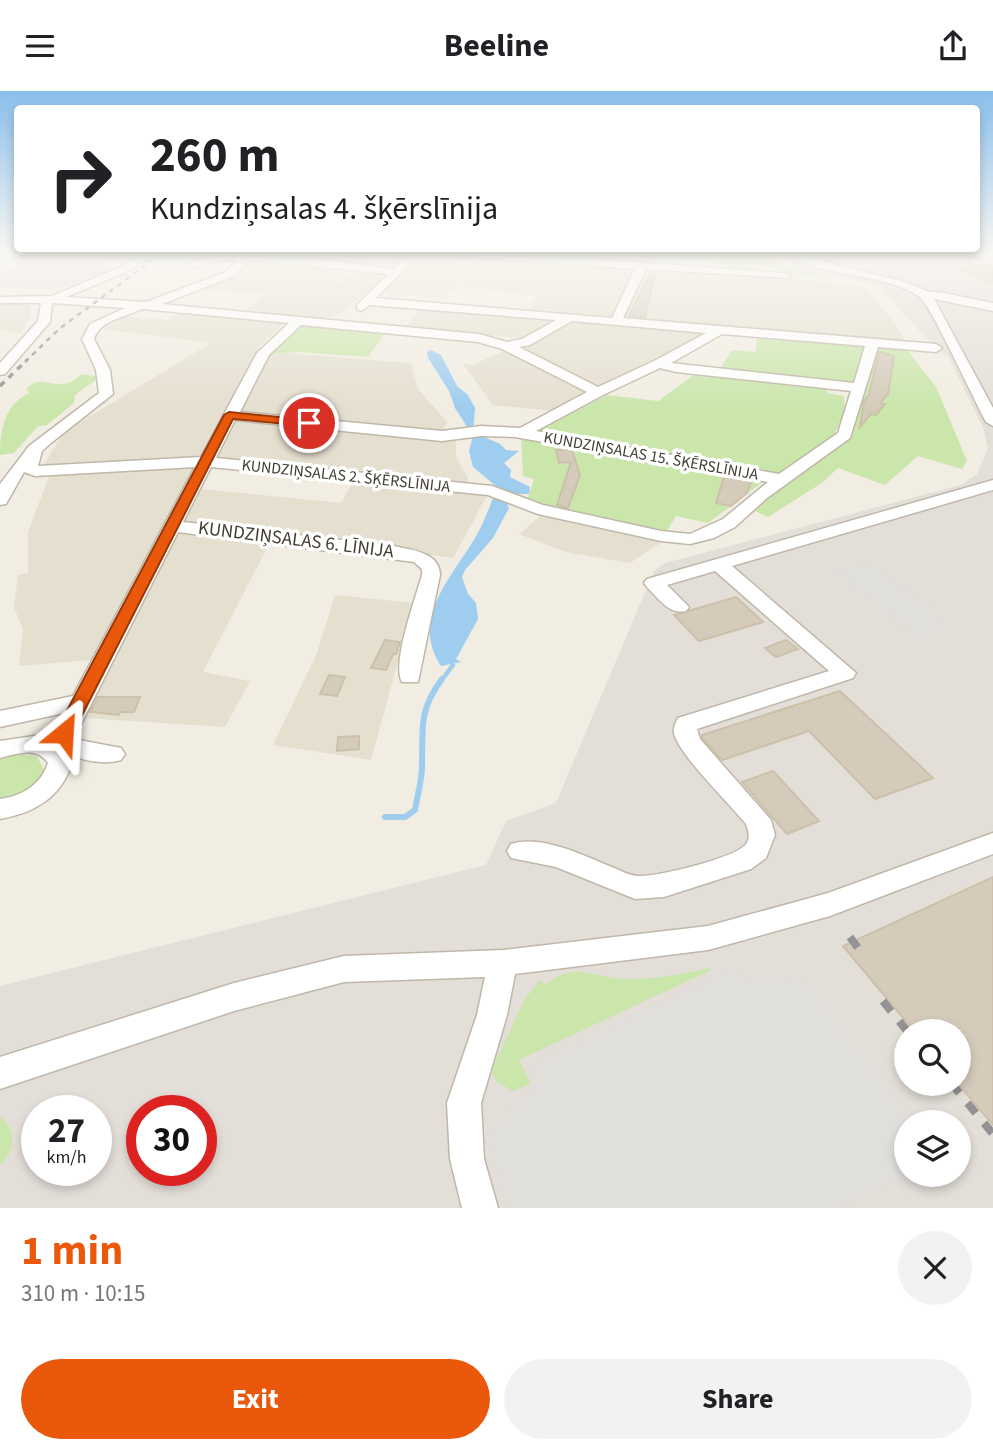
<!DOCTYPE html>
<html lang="en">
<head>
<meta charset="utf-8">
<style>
	body { margin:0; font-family:"Source Sans 3",sans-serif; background:#f2f2f2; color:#202124; height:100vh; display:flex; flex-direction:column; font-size:26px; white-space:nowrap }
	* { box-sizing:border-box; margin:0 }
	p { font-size:23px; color:#757577 }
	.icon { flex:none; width:38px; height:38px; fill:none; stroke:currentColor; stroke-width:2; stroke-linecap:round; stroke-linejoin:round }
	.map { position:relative; height:1117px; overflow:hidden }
	.sheet { display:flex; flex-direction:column; background:#fff; flex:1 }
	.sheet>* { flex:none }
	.top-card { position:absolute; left:14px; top:14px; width:966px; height:147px; border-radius:7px; box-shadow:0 4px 10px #0003; background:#fff; color:#202124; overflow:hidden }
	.fabs { position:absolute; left:894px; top:928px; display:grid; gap:14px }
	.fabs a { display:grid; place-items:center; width:77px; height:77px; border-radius:50%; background:#fff; box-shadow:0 4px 10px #0003; font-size:35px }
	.speed { position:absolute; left:21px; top:1004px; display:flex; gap:14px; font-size:35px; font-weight:700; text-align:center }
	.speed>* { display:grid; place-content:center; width:91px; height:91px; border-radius:50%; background:#fff; box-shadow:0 4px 10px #0003; line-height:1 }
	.speed small { font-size:18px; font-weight:400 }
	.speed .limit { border:10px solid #d22; background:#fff; color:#111 }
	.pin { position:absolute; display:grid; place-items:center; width:60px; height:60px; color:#fff; margin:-30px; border:4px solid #fff; border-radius:50%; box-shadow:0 2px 7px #0007 }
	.me { position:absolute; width:77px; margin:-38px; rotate:27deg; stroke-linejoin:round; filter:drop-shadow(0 0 5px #0008) }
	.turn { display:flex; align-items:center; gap:24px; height:147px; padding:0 21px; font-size:32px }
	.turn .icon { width:91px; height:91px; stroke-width:2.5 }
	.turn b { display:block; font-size:49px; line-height:60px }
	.round { display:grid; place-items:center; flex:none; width:74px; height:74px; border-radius:37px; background:#f2f2f2 }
	.summary { display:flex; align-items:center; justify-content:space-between; height:119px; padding:0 21px }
	h1 { font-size:42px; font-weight:700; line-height:52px; color:#ea580c }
	.action { display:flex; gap:14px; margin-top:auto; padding:14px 21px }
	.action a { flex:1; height:80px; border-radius:42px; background:#ea580c; color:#fff; font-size:28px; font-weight:700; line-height:80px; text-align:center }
	.action a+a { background:#f2f2f2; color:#202124 }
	header { display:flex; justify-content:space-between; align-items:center; height:91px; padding:0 21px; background:#fff; font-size:32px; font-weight:700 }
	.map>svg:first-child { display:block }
	.residential { fill:#e5dfd0 }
	.industrial { fill:#e3ded8; fill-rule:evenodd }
	.education { fill:#eae2cc }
	.green { fill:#cae6ab }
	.parking { fill:#e1dfdb }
	.water { fill:#9ecdef }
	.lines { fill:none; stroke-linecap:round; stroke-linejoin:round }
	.stream-far1 { stroke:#9ecdef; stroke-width:4.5 }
	.stream { stroke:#9ecdef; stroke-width:6 }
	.building { fill:#d5cbbb; stroke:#cdc0ab; stroke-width:2 }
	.minor-casing { stroke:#bfb7a8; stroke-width:3 }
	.minor { fill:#fff; fill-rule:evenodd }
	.rail-far2 { stroke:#939393; stroke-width:2.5; stroke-dasharray:5 5; stroke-linecap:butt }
	.rail-far1 { stroke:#939393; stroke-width:3.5; stroke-dasharray:6 6; stroke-linecap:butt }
	.rail { stroke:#939393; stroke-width:8; stroke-dasharray:13 13; stroke-linecap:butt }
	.route { fill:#ea580c; stroke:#983908; stroke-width:2 }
	.labels { text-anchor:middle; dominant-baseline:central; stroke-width:7; stroke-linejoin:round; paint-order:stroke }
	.far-street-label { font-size:16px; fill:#423d33; stroke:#fff }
	.street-label { font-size:19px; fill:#423d33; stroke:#fff }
</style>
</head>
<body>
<header><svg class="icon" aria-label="menu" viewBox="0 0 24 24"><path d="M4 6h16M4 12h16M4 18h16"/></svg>Beeline<svg class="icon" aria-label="share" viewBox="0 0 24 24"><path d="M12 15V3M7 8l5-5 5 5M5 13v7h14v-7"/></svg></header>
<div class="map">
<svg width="993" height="1117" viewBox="0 0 993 1117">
	<rect width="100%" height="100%" fill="#f1ede2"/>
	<path class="residential" d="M254 162H409L395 177 355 174 360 168 349 173 252 164Z
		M494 162H657L655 173Z
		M485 165 637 178 612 225 530 218 537 205 461 195Z
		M251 168 347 178 332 191H339L356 178 391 182 337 224 323 228 257 224 261 220 244 219 266 203 197 198 238 182Z
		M644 176 855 193 865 197 895 232 905 250 624 226Z
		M20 212 31 215V224L21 243 0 238V213Z
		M422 216 560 227 524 247 403 239Z
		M177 222 285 232 261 254 200 369 42 376 64 341 73 332H79L211 252 104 238 125 226 167 229Z
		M574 229 712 242 603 298 521 257Z
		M508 258 589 301 554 320 493 314 463 273 472 274Z
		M269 261 411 272 418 298 447 331 441 342 247 324 237 320Z
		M234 327 456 346V366L468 387 466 394 216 370V365Z
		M196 375 91 569 19 575 23 538 14 517 18 484 28 482V441L50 383Z
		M354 389 488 403 453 467 183 432 200 398 341 412Z
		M543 423 665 449 630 472 565 461 519 443Z
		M178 440 270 451 203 581 250 590 225 636 84 627Z
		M335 504 414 512 371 669 273 654 317 562Z"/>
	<path class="industrial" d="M42 162H142L102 174 108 181 54 199 0 196V183Z
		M765 162H993V1117H0V895L486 774 506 730 556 712 654 480 665 472 961 394 977 383 988 357 983 336 948 265 940 262 878 195 792 175ZM906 940H959V992H906ZM37 1020H96V1080H37ZM142 1020H201V1080H142ZM906 1031H959V1083H906Z"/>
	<path class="education" d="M420 162H445L486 164 456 200H449L443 207 385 203 387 199H381Z"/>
	<path class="green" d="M703 162H760L790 177 826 184C803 191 780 177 757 174L754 181 724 179 714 168Z
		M302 235 386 241 368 266 298 261 272 263 271 260 297 236Z
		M757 244 865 252 854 291 720 278 732 259 756 261Z
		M877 253 905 256 936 296 967 370 962 378 918 365 885 394 838 377 822 392 768 426 753 419 852 346Z
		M706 282 828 295 827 302 844 305 845 322 832 347 778 385 538 340 607 304 658 310 692 285Z
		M82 283 100 286 75 304 74 312 47 334 38 335 14 362 0 364C0 339 5 312 30 302L26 299C37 282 52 297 68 292 73 291 78 285 82 283Z
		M521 344 764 390 708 432 676 425 667 440 548 414 528 407 534 388 523 385Z
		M19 663 37 666 44 678C39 697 19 706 0 708V668Z
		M709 877 711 879 519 969 531 993 513 1000 497 991 491 980 525 908 540 889 546 893C580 868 594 889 629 888 656 888 683 883 709 877Z
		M0 1026C18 1038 15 1061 0 1074Z"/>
	<path class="parking" d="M869 471 885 483 954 536 919 548 835 481Z
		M735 876 746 890 759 884 804 887 912 1031H906V1079L839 1117H510L487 1045 540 989 531 973Z"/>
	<path class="water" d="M431 259 441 264 457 295 468 304 475 317 473 341 500 353 506 359 519 360 504 372 511 379 510 386 530 396 529 403H509L506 410 509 417 493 447 465 479 462 486 468 503 476 512 478 528 456 568 461 571 441 575C411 530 448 490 472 452 483 435 490 415 497 396L473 376 469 360 473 345 455 317 449 300 428 267 427 261Z"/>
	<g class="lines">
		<path class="stream-far1" d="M441 590 453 574"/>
		<path class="stream" d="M385 726H405L415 719C417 705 422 690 422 676 423 638 418 620 442 588"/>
	</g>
	<path class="building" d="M993 172V192L958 178Z
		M650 182 655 184 645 226 629 225Z
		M879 261 894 265 888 303 880 312 885 313 876 324 871 323 860 336 864 310 869 304Z
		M556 359H572L580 384 568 417 557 414 571 371 559 372Z
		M724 386 751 391 747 402 731 415 716 412Z
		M736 506 763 531 699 550 674 524Z
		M385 549 400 551 396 563H393L386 579 371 577Z
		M786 549 798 558 776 566 765 557Z
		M329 584 345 586 337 605 320 603Z
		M840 600 933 687 875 708 809 640 722 669 702 647V644Z
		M97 606H140L134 621H120L119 624 90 621Z
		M359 645V658L337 660 338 646Z
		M773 680 819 730 787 743 742 691Z
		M993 786V1034L959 994V940H914L843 855Z"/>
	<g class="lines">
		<g class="minor-casing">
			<path id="minor" d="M144 162H156L131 179 66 206 146 211 226 181 237 169H223L193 177 188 174C221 151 347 173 394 178L410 162H421L376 207 612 227 635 178 456 165 451 162H500L785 182 790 185 789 187 646 178 623 227 936 253 942 257 936 261 878 256 850 347 767 407 735 436 714 447 690 453 661 450 538 423 488 404 211 376 183 431 394 455C411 459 440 461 440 484L418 591H402C391 573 416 506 422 484V478L414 471 178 441 76 643 79 649 121 657 125 663 121 669C105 674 84 670 68 663L72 672C61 707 34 722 0 728V708C22 705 41 694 48 672 37 655 16 663 0 667V650L34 645 56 651 52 643 64 622 0 636V620L73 605 195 376 35 385 24 381 6 413 0 414V393L29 355 99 302 96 279 82 248 90 233 125 217 52 212 50 231 5 283 0 284V272L38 230 41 212H0V206L52 205 123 175ZM249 169 388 183 357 214V218L361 220 370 214 556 229 522 248 507 251 479 243 162 213 234 185ZM142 218 289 232 257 262 201 366 38 375 42 360 51 352 113 303 110 279 94 248C100 229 126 226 142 218ZM572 230 706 242 654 270 598 296 519 256 530 254ZM301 234 478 251 502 258 587 301 520 337 481 335 442 340 240 321 269 264ZM722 243 865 255 854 292 671 272ZM660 277 676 281 851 300 838 342 779 383 536 340 603 304ZM235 329 442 350 481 345 515 346 768 391 723 428 690 443 661 440 543 414 492 395 216 367Z
				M787 162H802L832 173 905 191 929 201H939L993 212V220L934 208 993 317V335L986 331C976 313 930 213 920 206 885 181 820 188 787 162Z
				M993 389V399L732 475 856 582 853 587 697 638 700 648 771 729 775 744 766 767 751 778 664 806 635 808 556 776 511 767 507 760 511 753C541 743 585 765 614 777 621 780 631 785 639 785 656 786 736 767 746 753 751 747 748 739 746 733 729 712 681 666 674 643 673 637 675 633 678 627L829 580 715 480 667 494 689 516 686 520C669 524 658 507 647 496L644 492 647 488Z
				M993 742V763L830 825 708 859 515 883 507 924 481 1012 484 1068 498 1117H462L450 1068 447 1012 477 924 485 886 344 891 234 920 0 998V966L234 892 344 865 503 859 708 835 828 802Z"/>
		</g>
		<use href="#minor" class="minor"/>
		<path class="rail-far2" d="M25 271 59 238 162 162"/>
		<path class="rail-far1" d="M0 295 27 269"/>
		<path class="rail" d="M850 846 858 857
			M883 910 907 940
			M951 992 993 1043"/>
	</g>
	<linearGradient id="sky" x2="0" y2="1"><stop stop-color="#8abeeb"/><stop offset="0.51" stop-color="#f9f7f2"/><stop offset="1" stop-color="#f9f7f2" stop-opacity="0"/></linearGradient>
	<rect width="993" height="318" fill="url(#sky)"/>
	<path class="route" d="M229 321 309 329 315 332 309 335 233 328 73 642 64 649 57 647 55 642 224 324Z"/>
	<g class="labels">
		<g class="far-street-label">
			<text transform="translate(651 365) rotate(10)">KUNDZIŅSALAS 15. ŠĶĒRSLĪNIJA</text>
			<text transform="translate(346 385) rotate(6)">KUNDZIŅSALAS 2. ŠĶĒRSLĪNIJA</text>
		</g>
		<g class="street-label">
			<text transform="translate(296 449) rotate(7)">KUNDZIŅSALAS 6. LĪNIJA</text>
		</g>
	</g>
</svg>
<div class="fabs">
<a><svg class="icon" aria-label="search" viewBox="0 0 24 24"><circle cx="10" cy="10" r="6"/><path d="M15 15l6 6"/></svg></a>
<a><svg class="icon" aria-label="layers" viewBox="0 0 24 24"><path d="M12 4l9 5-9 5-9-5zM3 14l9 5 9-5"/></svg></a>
</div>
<div class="speed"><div>27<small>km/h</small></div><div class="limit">30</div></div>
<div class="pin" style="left:309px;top:332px;background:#d93025"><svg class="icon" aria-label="arrive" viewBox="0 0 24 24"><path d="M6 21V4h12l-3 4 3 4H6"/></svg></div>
<svg class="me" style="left:64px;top:642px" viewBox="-20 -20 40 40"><path d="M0-17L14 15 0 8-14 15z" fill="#ea580c" stroke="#fff" stroke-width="4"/></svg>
<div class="top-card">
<div class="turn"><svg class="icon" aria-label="right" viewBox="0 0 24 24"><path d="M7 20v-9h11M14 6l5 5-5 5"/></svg><div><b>260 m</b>Kundziņsalas 4. šķērslīnija</div></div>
</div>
</div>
<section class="sheet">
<div class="summary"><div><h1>1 min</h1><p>310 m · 10:15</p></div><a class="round"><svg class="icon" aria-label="close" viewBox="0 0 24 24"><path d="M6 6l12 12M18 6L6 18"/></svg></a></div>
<div class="action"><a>Exit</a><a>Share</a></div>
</section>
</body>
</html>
